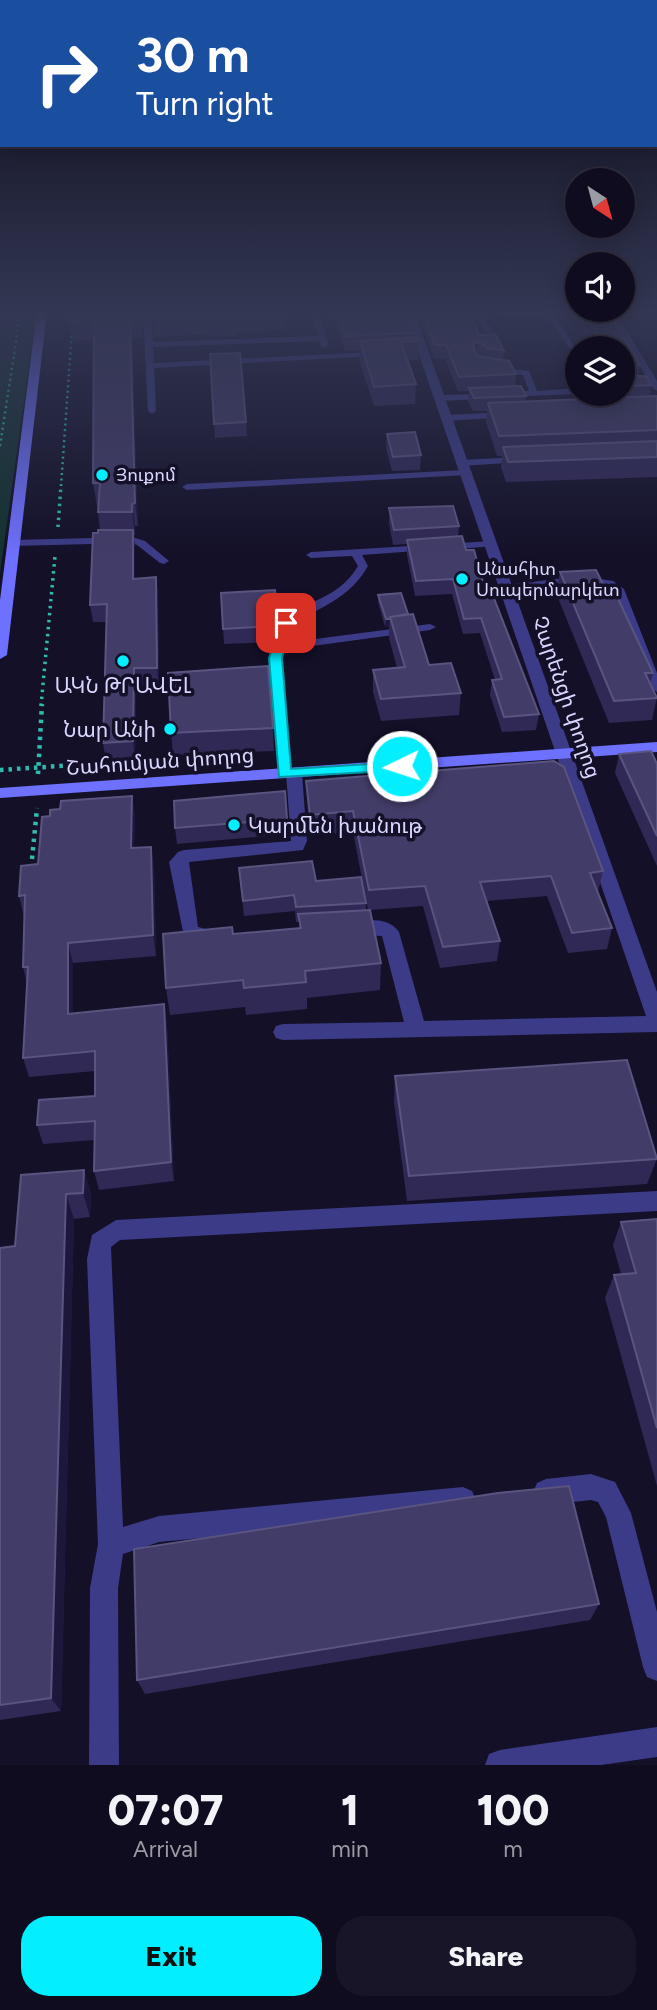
<!DOCTYPE html>
<html lang="en">
<head>
<meta charset="utf-8">
<style>
	body { margin:0; font-family:Figtree,"Noto Sans Armenian",sans-serif; background:#171527; color:#f1f3f6; height:100vh; display:flex; flex-direction:column; font-size:26px; white-space:nowrap }
	* { box-sizing:border-box; margin:0 }
	p { font-size:23px; color:#9b9ba4 }
	.icon { flex:none; width:38px; height:38px; fill:none; stroke:currentColor; stroke-width:2; stroke-linecap:round; stroke-linejoin:round }
	.map { position:relative; height:1765px; overflow:hidden }
	.panel { display:flex; flex-direction:column; background:#0e0c1e; flex:1 }
	.panel>* { flex:none }
	.guide { position:absolute; left:0px; top:0px; width:658px; height:147px; box-shadow:0 4px 18px #0003,0 0 0 2px #2e2c3c; background:#1a4fa0; color:#fff; overflow:hidden }
	.needle { width:46px; rotate:144deg }
	.controls { position:absolute; left:565px; top:168px; display:grid; gap:14px }
	.controls a { display:grid; place-items:center; width:70px; height:70px; border-radius:50%; background:#0e0c1e; box-shadow:0 4px 18px #0003,0 0 0 2px #2e2c3c; font-size:35px }
	.pin { position:absolute; display:grid; place-items:center; width:60px; height:60px; color:#fff; margin:-30px; border-radius:14px; box-shadow:0 4px 10px #0006 }
	.me { position:absolute; width:77px; margin:-38px; rotate:266deg; stroke-linejoin:round; filter:drop-shadow(0 0 5px #0008) }
	.turn { display:flex; align-items:center; gap:24px; height:147px; padding:0 21px; font-size:32px }
	.turn .icon { width:91px; height:91px; stroke-width:2.5 }
	.turn b { display:block; font-size:49px; line-height:60px }
	.eta { display:flex; justify-content:space-evenly; align-items:center; height:119px; text-align:center }
	.eta b { font-size:42px; font-weight:800; line-height:49px }
	.cta { display:flex; gap:14px; margin-top:auto; padding:14px 21px }
	.cta a { flex:1; height:80px; border-radius:28px; background:#03efff; color:#111; font-size:28px; font-weight:800; line-height:80px; text-align:center }
	.cta a+a { background:#171527; color:#f1f3f6 }
	.map>svg:first-child { display:block }
	.green { fill:#133230 }
	.lines { fill:none; stroke-linecap:round; stroke-linejoin:round }
	.path-far2 { stroke:#2fbbad; stroke-width:2.5; stroke-dasharray:2 3.5; stroke-linecap:butt }
	.path-far1 { stroke:#2fbbad; stroke-width:3.5; stroke-dasharray:2.5 4.5; stroke-linecap:butt }
	.path { stroke:#2fbbad; stroke-width:4.5; stroke-dasharray:3.5 5; stroke-linecap:butt }
	.lane { fill:#3b3b87; fill-rule:evenodd }
	.street { fill:#3b3b87; fill-rule:evenodd }
	.secondary { fill:#6e70ff; fill-rule:evenodd }
	.wall { fill:#302956 }
	.shaded-wall { fill:#1d173c }
	.building { fill:#423c68; stroke:#5a5480; stroke-width:2 }
	.route { fill:#03efff; stroke:#029ba6; stroke-width:2 }
	.poi-dot { fill:#03efff; stroke:#131028; stroke-width:2.5 }
	.labels { text-anchor:middle; dominant-baseline:central; stroke-width:7; stroke-linejoin:round; paint-order:stroke }
	.far-poi-label { font-size:18px; fill:#dad7ff; stroke:#131028; text-anchor:start }
	.poi-label { font-size:21px; fill:#dad7ff; stroke:#131028 }
	.street-label { font-size:21px; fill:#dad7ff; stroke:#131028 }
</style>
</head>
<body>
<div class="map">
<svg width="657" height="1765" viewBox="0 0 657 1765">
	<rect width="100%" height="100%" fill="#131028"/>
	<path class="green" d="M0 311H26L36 315 0 573Z"/>
	<g class="lines">
		<path class="path-far2" d="M73 317 84 311
			M0 446 18 329 17 316 6 311
			M61 486 72 330"/>
		<path class="path-far1" d="M58 527 61 485
			M41 706 55 556"/>
		<path class="path" d="M0 770 89 764
			M38 774 42 704
			M32 859 37 808"/>
		<path class="lane" d="M143 311H151L153 342 318 336 310 311H318L329 346 322 348 319 341 153 347 154 363 376 352 380 354 376 356 154 368 156 411 152 414 148 411Z
			M459 311 571 314 656 311 652 313 617 315 657 381V391L653 388 610 316 556 318 578 352V361L548 317 483 314 497 339 493 341 489 339 475 314Z
			M492 367 529 371 537 391 578 388V394L502 397 501 395 505 392 529 391 523 375 492 371Z
			M488 394V398L485 399 439 401 435 398 439 395Z
			M505 412 508 413V417L446 421 442 418 446 415Z
			M519 457 524 460 522 462 461 466 456 463 461 460Z
			M465 470 470 473 468 475 187 490 182 487 187 484Z
			M132 537 145 541 169 561 164 564 160 563 137 545 131 543 13 546 8 543 13 540Z
			M490 541 494 542V546L446 550 441 547 446 544Z
			M426 545 430 546V550L362 555 368 566C349 599 322 606 291 625L285 643 430 624 436 627 430 630 283 650 281 658 290 774 284 778 279 777 269 658 280 623C306 599 338 600 358 566L352 556 311 558 306 555 311 552Z
			M582 576 613 581 624 589 657 673V692L651 688 614 591C584 572 538 587 505 591L500 588 505 585Z"/>
		<path class="street" d="M404 311H414L657 992V1032L283 1040 276 1038 273 1032 276 1026 283 1024 404 1022 382 936 346 934 343 929 346 924C361 919 389 916 399 932L424 1021 646 1016Z
			M294 768 302 773 307 841 303 850 189 862 198 927 218 932 221 937 218 942 212 944 184 937 169 862 178 852 184 850 291 841 286 773Z
			M657 1191V1211L120 1240 111 1247 123 1527 159 1516 463 1487 472 1491 476 1500 472 1509 463 1513 159 1542 123 1554 118 1588 119 1765H89L90 1588 98 1544 87 1259 92 1235 116 1220Z
			M591 1474 615 1482 631 1513 657 1612V1681L647 1677 643 1667 606 1517 598 1502 591 1500 546 1505 537 1501 533 1492 537 1483 546 1479Z
			M657 1727V1757L601 1765H485L489 1754 500 1750Z"/>
		<path class="secondary" d="M37 311H47L7 655 0 659V600Z
			M657 742V752L0 798V788Z"/>
	</g>
	<path class="wall" d="M141 311 142 337 132 338 138 526H135V535H133L135 547V579L156 577 158 594 159 685 136 686 135 759 106 761 103 743 106 622H93L90 605 98 533 100 530 98 512V505L97 506 93 483 94 340 73 341 70 317Z
		M153 311H284L285 330 237 332 238 336 210 337 209 334 155 337Z
		M332 311H407L414 333V338L419 341 418 360H407L416 384 415 404 374 406 359 359 360 350H345Z
		M419 311H469L479 335 504 351 503 360 516 374 515 386 526 396 525 401 618 398 616 394H623V348H592L577 320 578 311H559H609L640 365 638 376 651 385 649 397 657 396V477L506 482 501 467 502 456H497L486 422 487 411H473L468 401 469 391H458L445 359H434L419 316Z
		M0 313 1 314 3 327H0Z
		M210 354 246 422 247 436 215 438Z
		M387 434 421 455 420 470 392 471 386 448Z
		M389 508 459 526 458 536 485 589 539 714 536 730 502 732 490 695 492 680H495L480 633 463 634 452 594 415 596 407 555V544L393 545 389 523Z
		M560 572 605 588 653 673 650 684 657 698 652 720 609 723 556 593Z
		M221 593 277 608V623L271 642 224 644Z
		M378 595 408 614 429 665 461 693 459 715 381 721 373 692V670L397 668 389 638V627H385L378 602Z
		M273 728 274 751 173 755 171 733Z
		M619 754 657 764V866L615 773Z
		M306 781 603 871 598 892H597L612 928 607 949 568 953 547 896 487 901 500 941 497 961 440 968 423 906 370 910 381 963 380 990 307 998V1009L246 1015 245 1007 170 1015 166 988 233 934 299 928V922H296L295 911 244 916 239 868 316 881 366 903V910H368L353 832 310 835 307 801Z
		M132 796 135 817 134 848 151 847 154 867 156 956 73 963V1013L164 1004 167 1024 174 1181 99 1190 94 1171 95 1140 43 1144 37 1125 95 1096V1071L29 1077 23 1058 27 983 23 967 24 916 19 896 38 864 50 816 60 809Z
		M287 819 288 834 177 844 175 828Z
		M395 1076 657 1159 647 1184 407 1201 394 1102Z
		M84 1170 91 1195 90 1217 74 1219 61 1711 0 1720V1248L15 1246Z
		M657 1219V1486L605 1298 614 1275 621 1274 613 1245 621 1222Z
		M599 1604 590 1620 145 1694 137 1680Z"/>
	<path class="shaded-wall" d="M139 311H141L142 337 139 317Z
		M130 318 132 338 138 526 135 503Z
		M478 341 477 356 473 345Z
		M132 504 135 526V535L132 512Z
		M133 530 135 547V596L133 579Z
		M156 577 158 594 159 685 157 668Z
		M277 608V623L271 642V626Z
		M386 619H390L389 627H385Z
		M134 668 136 686 135 759 133 741Z
		M132 796 135 817 134 869 131 848Z
		M151 847 154 867 156 956 153 935Z
		M68 943 73 963V1033L68 1014Z
		M164 1004 167 1024 174 1181 171 1162Z
		M84 1170 91 1195 90 1217 83 1193Z
		M66 1194 74 1219 61 1711 51 1698Z"/>
	<path class="building" d="M86 311H139V317L130 318 135 503 132 504V512H98L100 483H93L94 319 70 321V317Z
		M153 311H236V313L208 314V311L153 314Z
		M337 311H407L414 333 345 336Z
		M422 311H469L479 335H496L504 351 487 348 478 341 473 345 477 356 509 361 516 374 459 377 446 345H435Z
		M584 311H609L640 365 624 366 625 376H646L651 385 626 386 623 382V348H605Z
		M418 337 419 341 401 342 416 384 374 387 360 341Z
		M240 353 246 422 214 424 210 354Z
		M521 386 526 396 474 398 469 388Z
		M657 396V430L499 436 488 403Z
		M415 432 421 455 393 457 387 434Z
		M657 441V457L508 462 503 447Z
		M453 506 459 526 394 530 389 508Z
		M98 530H133V579L156 577 157 668H134L133 741 103 743 107 604 90 605 93 533H98Z
		M462 536 466 550H474L485 589 490 588 539 714 504 717 492 680 502 679 481 618 464 619 453 579 416 581 407 540Z
		M596 570 605 588H613L653 673H645L657 698 614 701 560 572Z
		M275 590 277 608 271 626 223 629 221 593Z
		M401 593 408 614 390 617V619H386L378 595Z
		M413 614 429 665 451 663 461 693 381 699 373 670 405 667 390 617Z
		M268 666 273 728 171 733 168 673Z
		M651 751 657 764V836L619 754Z
		M554 761 564 767 603 871 590 873 612 928 572 933 551 876 480 882 500 941 443 947 425 886 369 890 353 811 310 815 306 781Z
		M285 791 287 819 175 828 174 801Z
		M132 796 131 848 151 847 153 935 68 943V1014L164 1004 171 1162 94 1171 95 1121 37 1125 39 1100 95 1096V1051L23 1058 28 967H23L25 895 19 896 21 866 38 864 42 817 50 816V810L60 809 61 801Z
		M312 861 316 881 361 877 366 903 296 907 294 895 243 901 239 868Z
		M370 910 381 963 305 971 306 982 244 988 243 980 166 988 163 934 232 927 233 934 301 928 298 914Z
		M627 1060 657 1159 409 1176 395 1076Z
		M84 1170 83 1193 66 1194 51 1698 0 1705V1248L15 1246 21 1175Z
		M657 1219V1428L614 1275 636 1273 621 1222Z
		M569 1486 599 1604 137 1680 134 1549 498 1493Z"/>
	<linearGradient id="sky" x2="0" y2="1"><stop stop-color="#0a0916"/><stop offset="0.56" stop-color="#333753"/><stop offset="1" stop-color="#333753" stop-opacity="0"/></linearGradient>
	<rect width="657" height="558" fill="url(#sky)"/>
	<path class="route" d="M286 619 292 623 282 658 291 769 402 762 407 763V770L279 777 269 658 280 623Z"/>
	<g class="poi-dot">
		<circle cx="102" cy="475" r="7"/>
		<circle cx="462" cy="579" r="7"/>
		<circle cx="123" cy="661" r="7"/>
		<circle cx="170" cy="729" r="7"/>
		<circle cx="234" cy="825" r="7"/>
	</g>
	<g class="labels">
		<g class="far-poi-label">
			<text x="116" y="475">Յուքոմ</text>
			<text x="476" y="569">Անահիտ<tspan x="476" dy="21">Սուպերմարկետ</tspan></text>
		</g>
		<g class="poi-label">
			<text x="123" y="685">ԱԿՆ ԹՐԱՎԵԼ</text>
			<text x="156" y="729" text-anchor="end">Նար Անի</text>
			<text x="248" y="825" text-anchor="start">Կարմեն խանութ</text>
		</g>
		<g class="street-label">
			<text transform="translate(567 697) rotate(71)">Չարենցի փողոց</text>
			<text transform="translate(160 761) rotate(-4)">Շահումյան փողոց</text>
		</g>
	</g>
</svg>
<div class="controls">
<a><svg class="needle" viewBox="-14 -14 28 28"><path d="M0-13l5 13h-10z" fill="#e53935"/><path d="M0 13l5-13h-10z" fill="#9b9ba4"/></svg></a>
<a><svg class="icon" aria-label="sound" viewBox="0 0 24 24"><path d="M4 9h4l5-4v14l-5-4H4zM17 9q2 3 0 6"/></svg></a>
<a><svg class="icon" aria-label="layers" viewBox="0 0 24 24"><path d="M12 4l9 5-9 5-9-5zM3 14l9 5 9-5"/></svg></a>
</div>
<div class="pin" style="left:286px;top:623px;background:#d93025"><svg class="icon" aria-label="arrive" viewBox="0 0 24 24"><path d="M6 21V4h12l-3 4 3 4H6"/></svg></div>
<svg class="me" style="left:402px;top:766px" viewBox="-20 -20 40 40"><circle r="17" fill="#03efff" stroke="#fff" stroke-width="3"/><path d="M0-11L8 9 0 5-8 9z" fill="#fff"/></svg>
<div class="guide">
<div class="turn"><svg class="icon" aria-label="right" viewBox="0 0 24 24"><path d="M7 20v-9h11M14 6l5 5-5 5"/></svg><div><b>30 m</b>Turn right</div></div>
</div>
</div>
<section class="panel">
<div class="eta">
<div><b>07:07</b><p>Arrival</p></div>
<div><b>1</b><p>min</p></div>
<div><b>100</b><p>m</p></div>
</div>
<div class="cta"><a>Exit</a><a>Share</a></div>
</section>
</body>
</html>
